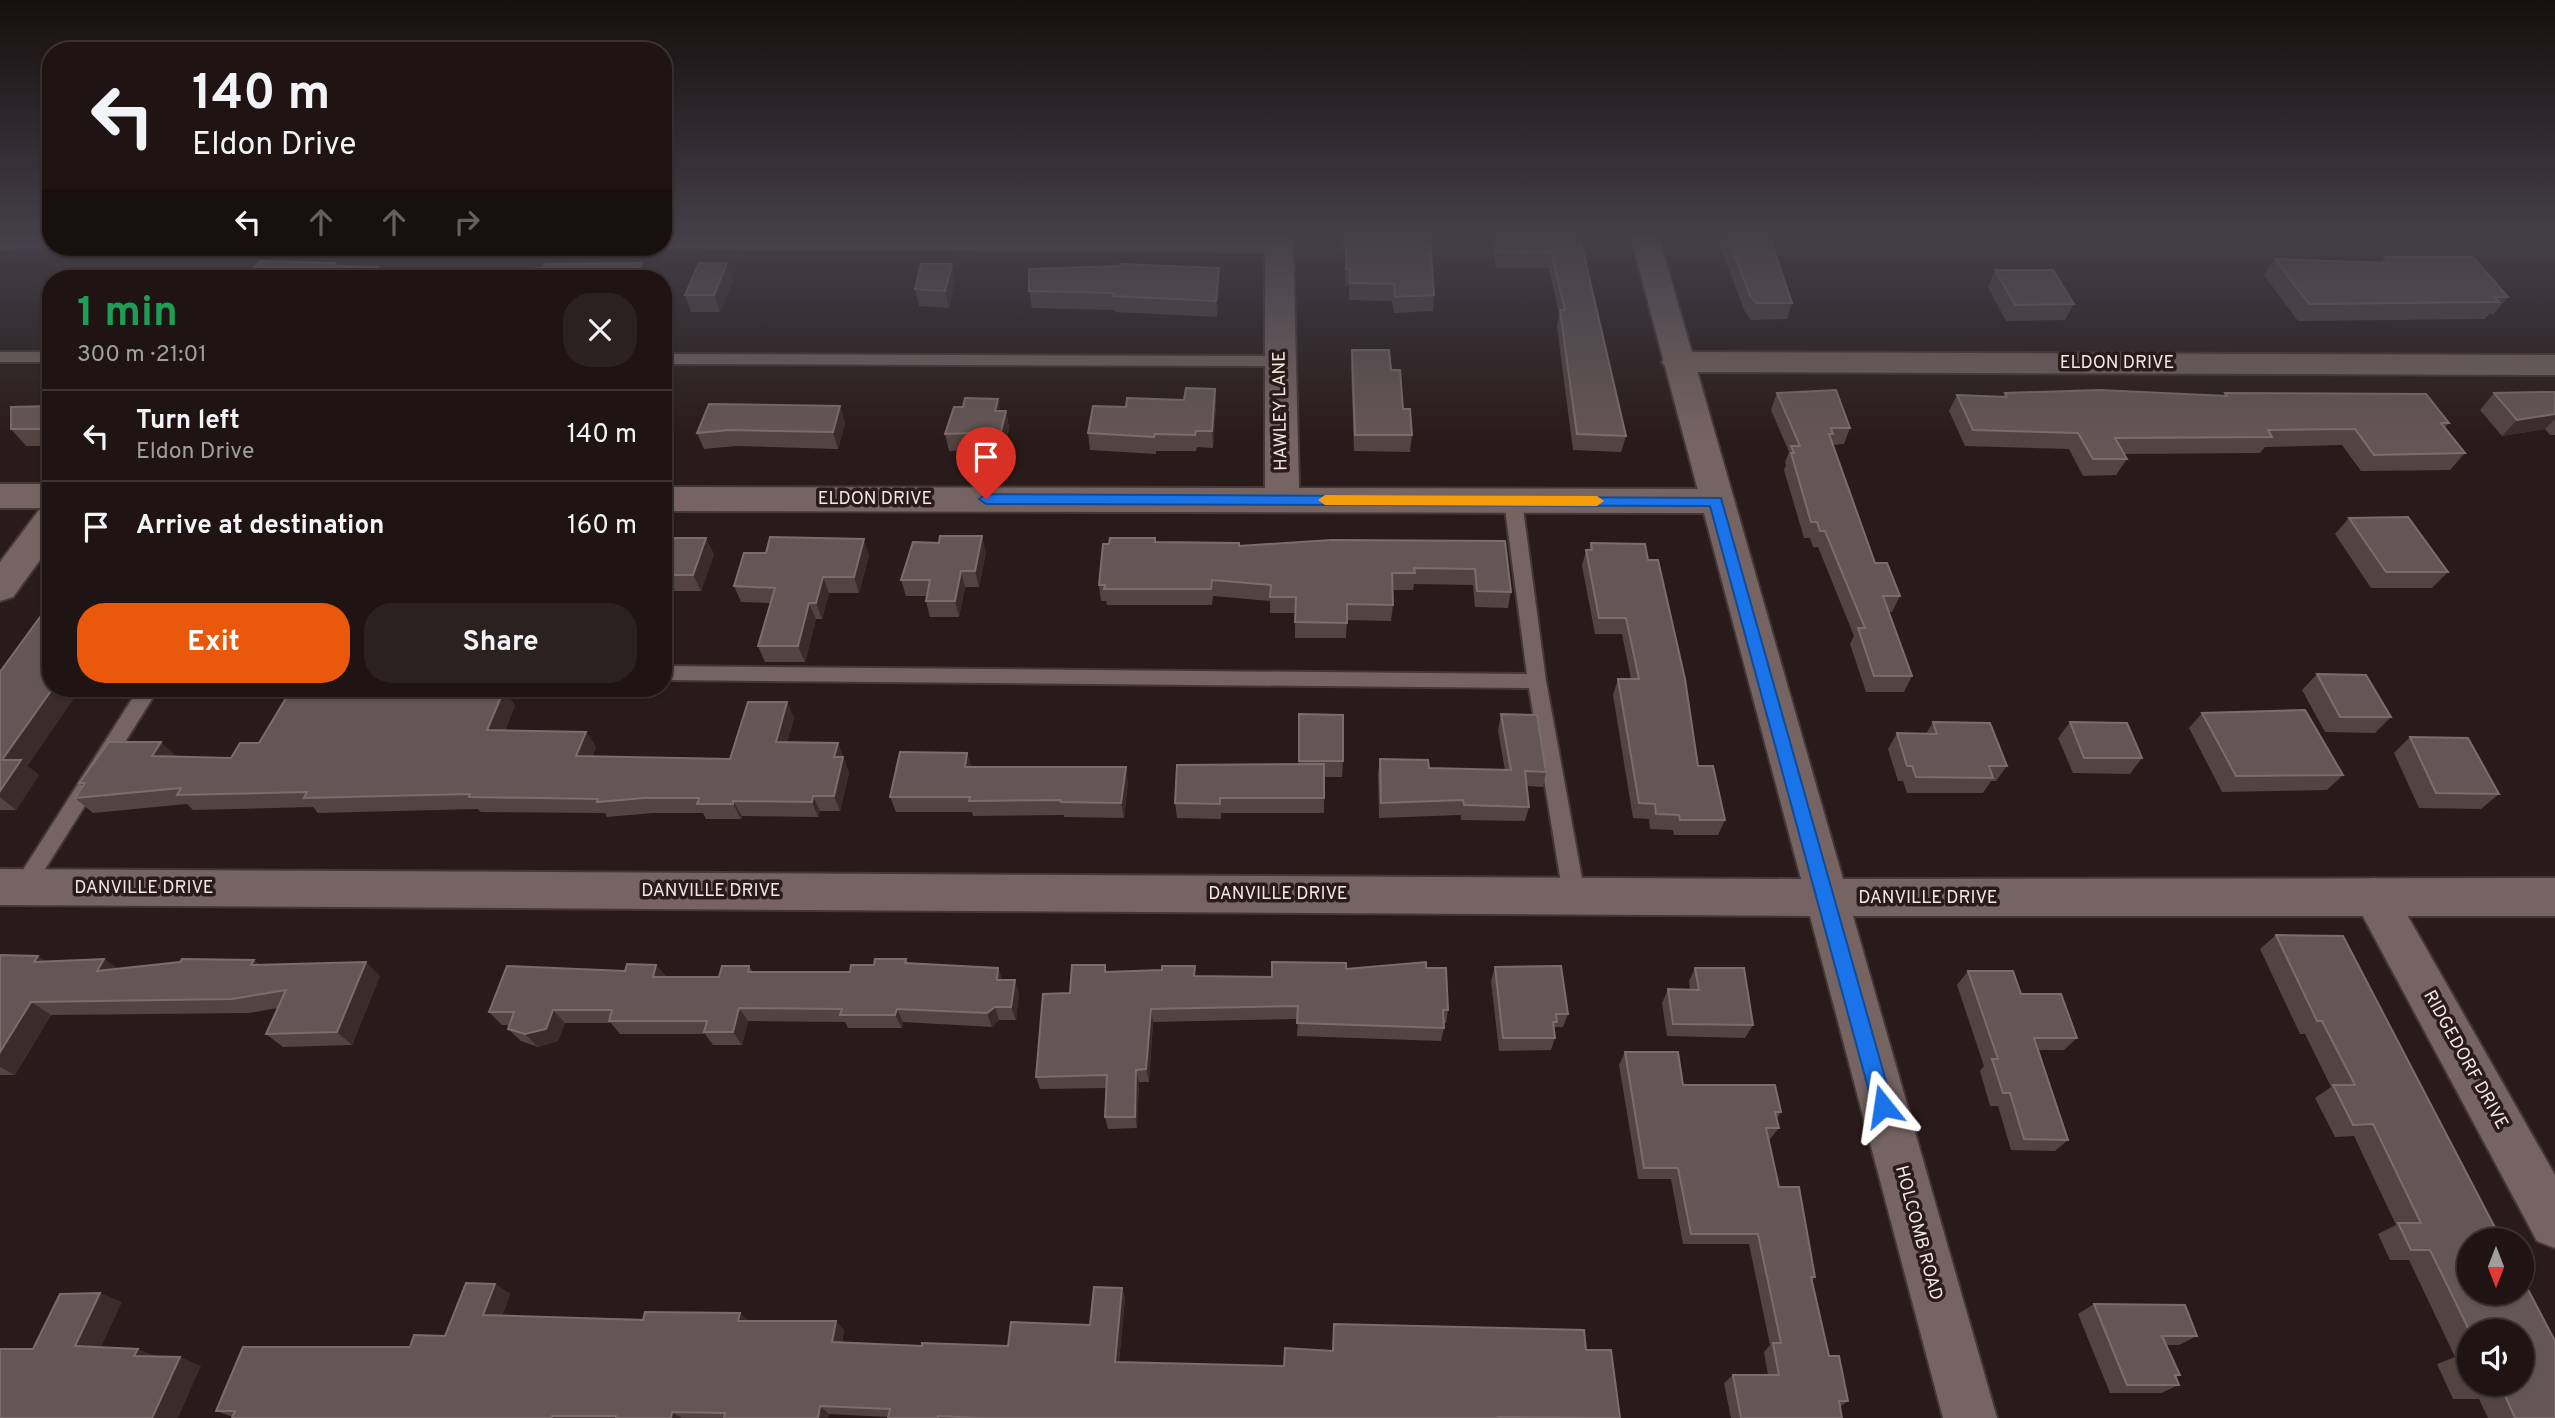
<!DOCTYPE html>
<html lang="en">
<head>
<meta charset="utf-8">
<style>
	body { margin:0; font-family:Overpass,sans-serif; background:#2c2121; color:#f1f3f6; height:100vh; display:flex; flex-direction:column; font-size:26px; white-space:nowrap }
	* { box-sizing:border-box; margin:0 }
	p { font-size:23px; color:#a19ea0 }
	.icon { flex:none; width:38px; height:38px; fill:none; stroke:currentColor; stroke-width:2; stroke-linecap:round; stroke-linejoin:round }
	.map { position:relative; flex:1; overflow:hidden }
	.panel { position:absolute; left:42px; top:270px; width:630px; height:427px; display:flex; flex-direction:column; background:#1f1413; border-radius:28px; box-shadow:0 2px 5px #0004,0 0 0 2px #3c3333 }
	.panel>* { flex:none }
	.top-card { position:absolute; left:42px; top:42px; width:630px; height:214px; border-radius:28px; box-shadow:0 2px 5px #0004,0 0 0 2px #3c3333; background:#1f1413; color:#f1f3f6; overflow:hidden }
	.needle { width:46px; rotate:180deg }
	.tools { position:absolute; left:2457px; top:1228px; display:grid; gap:14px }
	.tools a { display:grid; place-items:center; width:77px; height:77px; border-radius:50%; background:#1f1413; box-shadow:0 2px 5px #0004,0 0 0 2px #3c3333; font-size:35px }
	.pin { position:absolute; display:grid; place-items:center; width:60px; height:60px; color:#fff; margin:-72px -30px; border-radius:50% 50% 50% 0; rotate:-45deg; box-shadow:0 0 7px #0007 }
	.pin .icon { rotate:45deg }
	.me { position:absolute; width:77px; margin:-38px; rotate:345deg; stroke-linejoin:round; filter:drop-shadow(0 0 5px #0008) }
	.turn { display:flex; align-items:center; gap:24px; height:147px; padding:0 35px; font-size:32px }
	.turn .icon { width:91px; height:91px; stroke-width:2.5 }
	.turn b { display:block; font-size:49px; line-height:60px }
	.lanes { display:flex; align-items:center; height:66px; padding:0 35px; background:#0003; justify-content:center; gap:35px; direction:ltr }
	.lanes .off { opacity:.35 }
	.round { display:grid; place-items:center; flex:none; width:74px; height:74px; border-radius:28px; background:#2c2121 }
	.overview { display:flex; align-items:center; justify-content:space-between; height:119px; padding:0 35px }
	h1 { font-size:42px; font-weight:700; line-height:52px; color:#1e9e55 }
	.button { display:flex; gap:14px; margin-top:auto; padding:14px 35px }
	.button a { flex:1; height:80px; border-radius:28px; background:#ea580c; color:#fff; font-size:28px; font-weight:700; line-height:80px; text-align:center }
	.button a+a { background:#2c2121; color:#f1f3f6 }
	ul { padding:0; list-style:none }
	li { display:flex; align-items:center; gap:21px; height:91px; padding:0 35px; border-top:2px solid #3c3333 }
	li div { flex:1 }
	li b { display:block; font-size:26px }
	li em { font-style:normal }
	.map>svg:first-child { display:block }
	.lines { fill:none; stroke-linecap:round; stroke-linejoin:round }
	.service-casing { stroke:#433737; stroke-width:4 }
	.minor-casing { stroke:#433737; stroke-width:4 }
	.tertiary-casing { stroke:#433737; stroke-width:4 }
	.service { fill:#756462; fill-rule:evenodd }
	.minor { fill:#756462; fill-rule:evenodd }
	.tertiary { fill:#756462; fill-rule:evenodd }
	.wall { fill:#534442; fill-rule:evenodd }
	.shaded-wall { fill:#3b2c2a }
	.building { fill:#645654; stroke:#7b6d6b; stroke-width:2 }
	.route { fill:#1a73e8; stroke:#114b97; stroke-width:2 }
	.slow { fill:#f59e0b }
	.labels { text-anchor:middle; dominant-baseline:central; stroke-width:7; stroke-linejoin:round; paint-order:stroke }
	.street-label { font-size:18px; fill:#f3e8e7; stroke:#291b19 }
</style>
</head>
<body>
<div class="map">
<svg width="2555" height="1418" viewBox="0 0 2555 1418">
	<rect width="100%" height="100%" fill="#291b19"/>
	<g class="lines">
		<g class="service-casing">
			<path id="service" d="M0 352H51V362H0Z
				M663 354 1280 356 1288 361 1280 366 663 364Z
				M1513 495 1522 501 1546 681 1585 895 1582 902 1574 904 1566 902 1563 895 1529 688 663 680V666L1527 674 1504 501Z
				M139 688H159L30 893 23 896 16 893 12 887 16 881Z"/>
		</g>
		<g class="minor-casing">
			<path id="minor" d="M0 238H51V247H58L0 249Z
				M663 238H1293L1299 488 1716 489 1728 493 1733 501 1728 509 1716 513 663 511V487L1265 488V252L653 248 663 247Z
				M1678 352 2555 355V375L1678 372 1667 369 1662 362 1667 355Z
				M0 484H51V545L13 597 0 601V562L39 510 48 508H0Z
				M2374 878 2389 883 2555 1175V1248L2537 1241 2359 909 2353 896 2359 883Z"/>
		</g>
		<g class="tertiary-casing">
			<path id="tertiary" d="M1631 238H1659L1843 879 2555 878V916H1853L1997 1418H1943L1810 916 0 905V869L1801 879Z"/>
		</g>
		<use href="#service" class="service"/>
		<use href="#minor" class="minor"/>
		<use href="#tertiary" class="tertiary"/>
	</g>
	<path class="wall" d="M1341 238H1430L1434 295 1433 311 1394 313 1392 301 1349 300V286L1345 285 1346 249H1342Z
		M1492 238H1580L1626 436 1621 452 1573 450 1557 327 1559 314 1549 268H1496Z
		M1717 238H1770L1792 303 1787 319 1751 320 1745 312Z
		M2385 257 2508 297 2494 314H2489L2485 319 2298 321 2264 275 2275 259 2381 262Z
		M1995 270 2074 304 2065 320 2006 321 1988 287Z
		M733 280 720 312H691L685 295Z
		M955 280 949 308 919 306 915 289Z
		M1219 285 1217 317 1115 312V310L1032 308 1029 291Z
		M1352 350 1391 370 1412 435 1410 452 1354 451 1351 367Z
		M1215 389 1216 406 1213 448 1197 447 1196 451H1156V454L1090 450 1088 433 1126 407 1184 400Z
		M2555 392V435H2550L2545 429 2502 436 2480 410 2494 393Z
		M1777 393 1850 428 1844 444 1833 445 1875 563 1900 596 1892 612H1889L1912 676 1904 692H1866L1850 644 1854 636 1818 547H1813L1810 538H1804L1784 470 1786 465 1785 462 1789 452 1771 410Z
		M2005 393 2224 396 2225 393 2449 423 2445 428 2465 453 2450 470 2361 471 2342 445 2265 447 2260 453 2124 454 2127 459 2116 475 2083 476 2069 449 1965 446 1949 411 1957 395 2003 397Z
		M51 406V446H26L11 429Z
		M840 406 845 423 838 449 736 446 704 449 697 433Z
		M1000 411H1006L1009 428 998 472 970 471 966 455 968 450 949 451 945 434Z
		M2349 518 2448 572 2432 588H2371L2335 534Z
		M663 538 714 554 701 591H663Z
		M1505 541 1511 592 1508 608 1475 607 1473 585 1414 584 1413 590H1392L1393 605 1391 621 1347 620 1346 638H1295V613H1270V601L1213 596 1212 605H1107L1106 601H1101L1099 585 1156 542 1239 546Z
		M1591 543 1648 560 1698 766 1725 820 1718 835H1674L1673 830 1650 829 1649 819 1633 818 1613 695 1618 679H1631L1622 634H1595L1582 566 1586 550H1589Z
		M986 552 979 587H965L959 617H930L926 601 927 596H906L901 580Z
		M869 555 859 593H829L822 619H816L805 662H765L758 646 770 603 741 602 734 586Z
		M0 672 51 688H81L27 766 39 775 16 810H0Z
		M2317 674 2391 717 2375 733 2325 732 2302 690Z
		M504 690 515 706 505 730 586 732 596 747 592 757 730 759 787 702 794 718 787 742 838 743 849 773 840 811H820L818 817 742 816 741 819H706L703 813H653L607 817 605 813 481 812 478 809 318 813 313 807 193 810 187 804 93 813 75 798 83 786 79 783 175 756 231 758 259 743 358 698 459 694Z
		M2202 713 2343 775 2327 790 2222 792 2189 728Z
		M1299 714 1343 761 1342 777H1324V813H1221V819L1177 818 1175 803 1299 764Z
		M1501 714 1546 772 1543 787 1527 786 1529 807 1525 821 1461 820V815L1379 818 1378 774 1380 759 1429 768 1505 770 1498 730Z
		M1933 722 2007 766 1996 781H1991L1983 793H1907L1903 781H1898L1888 749 1897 733 1926 734Z
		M2070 722 2142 758 2130 774 2073 773 2058 738Z
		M2410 737 2499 794 2481 809 2419 808 2394 753Z
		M967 753 971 767 1128 782 1124 818 1064 817V815L973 816 972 812H896L890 797Z
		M2276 935 2343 936 2502 1241H2469V1293H2522V1278L2555 1341V1418H2488L2479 1399H2453L2437 1364 2455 1357 2409 1260H2390L2378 1234 2396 1225 2354 1136 2335 1137 2315 1098 2331 1087 2305 1034H2300L2260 949ZM2469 1332H2522V1384H2469Z
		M0 955 46 961 104 959 118 969 254 960 260 965 380 976 352 1045 283 1047 266 1034 278 1008 249 1013 51 1015 15 1075H0Z
		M906 959 908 963 998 968 1002 980 1019 994 1016 1020H999L992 1027 903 1022 902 1028H848L845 1022 748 1021 742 1045H713L705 1034H620L611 1023H565L558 1041 538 1047 521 1041 508 1029 509 1025H502L489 1012 625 971 656 965 666 977H719L749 966 753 972H850L874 965Z
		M1105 965 1107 972 1196 976 1272 977 1346 969 1426 968 1448 1010 1446 1023H1444V1028L1441 1041 1297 1036 1298 1019 1153 1022 1149 1082H1139L1137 1128 1108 1129 1105 1117 1107 1088 1040 1089 1036 1077 1070 993Z
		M1495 967 1568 1014 1563 1027H1555L1554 1030 1555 1038 1551 1050 1499 1051 1491 981Z
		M1695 968 1753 1025 1745 1038 1667 1036 1662 1003 1668 989 1690 990 1689 981Z
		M1968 971 2021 994 2077 1038 2064 1050H2039L2068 1140 2055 1151 2011 1150 1998 1106H1990L1980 1071 1984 1066 1957 985Z
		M1625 1052 1683 1085 1781 1112 1777 1118 1779 1128 1770 1139H1769L1779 1187 1815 1277 1812 1281 1829 1356 1848 1401 1840 1407 1842 1418H1731L1724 1383 1733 1375H1768L1764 1352 1770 1345 1749 1244H1683L1671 1179H1638L1619 1065Z
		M495 1284 510 1294 502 1316 749 1321 844 1330 842 1343 922 1346H1008L1090 1325 1122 1288 1125 1298 1119 1362 1284 1366 1332 1350 1334 1324 1586 1350 1620 1418H888V1417L829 1414 828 1418H232L233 1417 216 1411 445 1336Z
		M2094 1304 2197 1336 2179 1345H2166L2180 1375 2176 1377 2179 1385 2161 1393H2110L2078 1314Z"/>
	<path class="shaded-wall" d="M642 263 648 278H634Z
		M727 263 733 280 720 312 714 295Z
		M952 264 955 280 949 308 945 291Z
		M378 267 384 278H369Z
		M1219 268V285L1217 317 1216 301Z
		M1215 389 1216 406 1213 448 1212 431Z
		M998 399 1001 416 995 411Z
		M840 406 845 423 838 449 833 432Z
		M1006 411 1009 428 998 472 995 456Z
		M2555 414V419L2545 429 2502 436 2517 420Z
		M982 536 986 552 979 587 975 571Z
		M706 538 714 554 701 591 693 575Z
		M864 539 869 555 859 593 854 577Z
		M961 571 965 587 959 617 955 601Z
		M823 577 829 593 822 619 816 603Z
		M809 603 816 619 805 662 798 646Z
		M53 688H81L27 766 39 775 16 810 0 797 2 760Z
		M504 690 515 706 498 745 487 730Z
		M787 702 794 718 783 757 776 742Z
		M586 732 596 747 586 771 576 756Z
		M161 742 177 757 152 756Z
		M838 743 849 773 840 811 834 796V757Z
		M967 753 972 768 965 767Z
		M1126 767 1128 782 1124 818 1121 803Z
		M813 796 820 811 818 817 812 802Z
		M733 801 742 816 741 819 733 804Z
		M38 956 58 969 34 962Z
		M104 959 123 973 97 971Z
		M254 960 270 973 251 965Z
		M366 962 380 976 352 1045 337 1032Z
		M656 965 666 978 653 977Z
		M998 968 1003 981 997 980Z
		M1015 980 1019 994 1016 1020 1011 1007Z
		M31 1002 51 1015 15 1075 0 1067V1052Z
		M995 1007 999 1020 992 1027 987 1013Z
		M739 1008 748 1021 742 1045 733 1032Z
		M897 1009 903 1022 902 1028 895 1015Z
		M1151 1009 1153 1022 1149 1082 1146 1069Z
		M553 1010 565 1023 558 1041 538 1047 525 1034Z
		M1136 1070 1139 1082 1137 1128 1135 1117Z
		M495 1284 510 1294 498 1325 483 1315Z
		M1122 1288 1125 1298 1118 1370 1115 1362Z
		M100 1293 122 1302 98 1354 75 1346Z
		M740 1313 750 1322 738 1321Z
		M836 1321 844 1330 840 1351 832 1342Z
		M138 1349 160 1358 134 1356Z
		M180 1357 201 1366 178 1418H152Z
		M820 1406 829 1414 828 1418H818Z
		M672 1412 682 1418H671Z"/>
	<path class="building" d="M1346 238H1430L1434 295 1395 297 1394 284 1350 283V269H1346Z
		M1496 238H1580L1626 436 1577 434 1560 310H1565L1551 252H1499Z
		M1728 238H1770L1792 303H1756L1750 295Z
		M2385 257H2473L2508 297H2494L2499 302 2309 304 2275 259 2389 263Z
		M260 261 335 263 333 266 378 267 369 278H246Z
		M642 263 634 278H530L536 268H542L545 264Z
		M699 263H727L714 295H685Z
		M921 264H952L945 291 915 289Z
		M1120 264 1219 268 1216 301 1113 296 1114 293 1029 291V269L1120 266Z
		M1995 270H2053L2074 304 2015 305Z
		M1352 350H1389L1391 370H1400L1403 409H1410L1412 435H1355Z
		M1186 388 1215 389 1212 431H1196L1195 435 1155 434 1154 437 1088 433 1093 406 1126 407 1127 398 1184 400Z
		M1836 390 1850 428H1831L1833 434H1829L1875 563H1887L1900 596H1883L1912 676H1874L1858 628H1865L1825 531H1820L1817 522H1811L1791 453H1794L1791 446H1800L1777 393Z
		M2099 390 2227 396 2225 393 2426 394 2449 423H2441L2465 453 2374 455 2355 429 2268 430 2272 437 2115 438 2127 459H2093L2078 433 1973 430 1957 395 2007 397 2005 393Z
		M2543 392H2555V414L2517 420 2494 393Z
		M965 398 998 399 995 411H1006L995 456 966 455 972 433 945 434 954 407H963Z
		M709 404 840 406 833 432 729 430 697 433Z
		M51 406V429H11V407Z
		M2408 517 2448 572H2386L2349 518Z
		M940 536H982L975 571H961L955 601H926L930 580H901L913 542 939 543Z
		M770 537 864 539 854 577H823L816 603H809L798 646H758L775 588 734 586 744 553H766Z
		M663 538H706L693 575H663Z
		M1110 538H1155V542L1239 543V546L1332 540 1505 541 1511 592 1477 591 1475 569 1414 568 1415 573H1392L1393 605 1347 604V623L1295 622 1296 597H1270L1271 585 1212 580 1211 589H1104L1105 585H1099L1103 544H1109Z
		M1591 543 1645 544 1648 560H1658L1685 679 1698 766H1713L1725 820H1680L1679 815 1656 814 1655 804 1639 803 1618 679H1639L1626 618H1599L1586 550H1592Z
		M51 602V688H53L2 760H21L0 791V672Z
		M2317 674 2366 675 2391 717H2340Z
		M461 690H504L487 730 586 732 576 756 730 759 748 702H787L776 742 838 743 834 757H843L834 796H813L812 802 733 801V804H697L699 798H644L597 802 598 799 469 797 470 794 304 798 307 792 177 795 181 788 75 798 85 783H79L109 742H161L152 756 231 758 240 743H259L286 698H358L359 695 459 694Z
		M2305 710 2343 775 2236 776 2202 713Z
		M1299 714 1343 715V761H1299Z
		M1501 714 1537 715 1546 772 1525 771 1529 807 1464 805 1463 800 1381 803 1380 759 1428 760 1429 768 1511 770Z
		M1933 722 1990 723 2007 766H1989L1993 778 1916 777 1912 766H1907L1897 733 1937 734Z
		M2070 722 2127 723 2142 758H2084Z
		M2410 737 2468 738 2499 794 2436 793Z
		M900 752 967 753 965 767H1126L1121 803 1061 802V800L969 801 970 797H890Z
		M1324 764V798H1220V804L1175 803 1177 765Z
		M2276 935 2343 936 2502 1241H2469V1293H2522V1278L2555 1341V1418H2515L2503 1391H2477L2474 1384H2522V1332H2470L2430 1250H2411L2398 1223H2421L2373 1124 2353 1125 2333 1085H2355L2322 1021H2317Z
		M0 955 38 956 34 962 104 959 97 971 180 962 182 959 254 960 251 965 366 962 337 1032 266 1034 286 990 232 999 31 1002 0 1052Z
		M875 959H906L905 963 998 968 997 980H1015L1011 1007H995L987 1013 897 1009 895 1015H840L842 1009 739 1008 733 1032H704L707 1021H609L612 1010H553L546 1029 525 1034 508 1029 514 1012H489L507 966 625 971 627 964 656 965 653 977H719L722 966H749L748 972H850L851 965H874Z
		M1272 962 1346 963V969L1426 962V968H1446L1448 1010H1443L1444 1028 1297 1023 1298 1006 1151 1009 1146 1069 1136 1070 1135 1117H1105L1107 1075 1036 1077 1043 994 1070 993 1072 965H1105V972L1162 970V966H1195L1194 976 1272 977Z
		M1561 966 1568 1014H1556L1557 1022H1553L1555 1038H1503L1495 967Z
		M1695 968H1744L1753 1025 1673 1024 1668 989 1699 990Z
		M1968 971H2013L2021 994H2061L2077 1038H2034L2068 1140 2024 1139 2010 1093H2003L1992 1059H1998Z
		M1625 1052H1678L1683 1085H1775L1781 1112H1775L1779 1128H1766L1779 1187H1799L1815 1277H1811L1829 1356H1839L1848 1401H1839L1842 1418H1741L1733 1375H1779L1773 1343H1781L1758 1234H1691L1678 1168H1644Z
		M466 1283 495 1284 483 1315 643 1320 645 1312 740 1313 738 1321H836L832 1342 922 1346V1343L1008 1346 1011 1322 1090 1325 1094 1287 1122 1288 1115 1362 1284 1366 1285 1348 1333 1351 1334 1324 1584 1330 1586 1350H1611L1620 1418 1498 1417V1418H981L938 1416V1418H888L890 1409 820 1406 818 1418H724L725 1413 672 1412 671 1418H616V1416H552L551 1418H232L235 1411H216L243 1347H410L414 1335 445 1336Z
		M100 1293 75 1346 138 1349 134 1356 180 1357 152 1418H0V1349H33L60 1294Z
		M2094 1304 2185 1305 2197 1336H2162L2180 1375H2175L2179 1385H2127Z
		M2460 1356H2469V1375Z"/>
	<linearGradient id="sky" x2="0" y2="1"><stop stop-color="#170f0e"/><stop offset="0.54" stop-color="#433f49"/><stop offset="1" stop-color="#433f49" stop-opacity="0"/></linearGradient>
	<rect width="2555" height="437" fill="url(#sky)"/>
	<path class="route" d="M986 494 1721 498 1893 1106 1890 1113 1883 1115 1876 1113 1873 1106 1710 506 986 504 979 499Z"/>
	<path class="slow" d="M1325 495 1597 496 1604 501 1597 506 1325 505 1318 500Z"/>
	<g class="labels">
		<g class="street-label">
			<text x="2117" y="363">ELDON DRIVE</text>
			<text transform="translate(1281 411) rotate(-91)">HAWLEY LANE</text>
			<text x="875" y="499">ELDON DRIVE</text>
			<text x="144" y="888">DANVILLE DRIVE</text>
			<text x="711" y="891">DANVILLE DRIVE</text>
			<text x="1278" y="894">DANVILLE DRIVE</text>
			<text x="1928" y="898">DANVILLE DRIVE</text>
			<text transform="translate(2465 1060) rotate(61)">RIDGEDORF DRIVE</text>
			<text transform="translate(1918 1233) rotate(75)">HOLCOMB ROAD</text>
		</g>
	</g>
</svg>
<div class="tools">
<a><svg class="needle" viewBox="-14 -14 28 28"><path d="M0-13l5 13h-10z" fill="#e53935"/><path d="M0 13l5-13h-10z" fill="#a19ea0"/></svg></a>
<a><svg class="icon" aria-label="sound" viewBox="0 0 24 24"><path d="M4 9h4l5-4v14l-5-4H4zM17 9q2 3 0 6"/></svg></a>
</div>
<div class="pin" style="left:986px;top:499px;background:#d93025"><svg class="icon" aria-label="arrive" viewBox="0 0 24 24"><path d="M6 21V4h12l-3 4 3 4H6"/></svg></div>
<svg class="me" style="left:1883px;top:1106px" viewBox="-20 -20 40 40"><path d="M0-17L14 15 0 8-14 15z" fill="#1a73e8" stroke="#fff" stroke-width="4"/></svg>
<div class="top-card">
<div class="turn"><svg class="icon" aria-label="left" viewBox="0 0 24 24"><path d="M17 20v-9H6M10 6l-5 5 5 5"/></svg><div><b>140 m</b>Eldon Drive</div></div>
<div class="lanes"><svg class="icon" aria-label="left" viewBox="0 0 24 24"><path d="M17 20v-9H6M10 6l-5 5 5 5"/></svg><svg class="icon off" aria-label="ahead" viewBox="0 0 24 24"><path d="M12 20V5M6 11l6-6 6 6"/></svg><svg class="icon off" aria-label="ahead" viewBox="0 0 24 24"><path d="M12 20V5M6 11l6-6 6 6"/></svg><svg class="icon off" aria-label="right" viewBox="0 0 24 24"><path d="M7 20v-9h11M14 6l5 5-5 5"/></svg></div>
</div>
<section class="panel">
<div class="overview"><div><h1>1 min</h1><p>300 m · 21:01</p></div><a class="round"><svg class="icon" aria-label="close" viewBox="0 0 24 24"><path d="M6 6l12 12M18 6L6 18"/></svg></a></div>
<ul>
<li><svg class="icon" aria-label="left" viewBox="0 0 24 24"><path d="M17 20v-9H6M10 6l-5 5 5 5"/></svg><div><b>Turn left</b><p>Eldon Drive</p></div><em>140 m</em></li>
<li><svg class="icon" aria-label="arrive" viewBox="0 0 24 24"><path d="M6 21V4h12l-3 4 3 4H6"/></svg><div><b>Arrive at destination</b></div><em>160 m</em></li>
</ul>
<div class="button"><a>Exit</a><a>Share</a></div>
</section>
</div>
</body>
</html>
